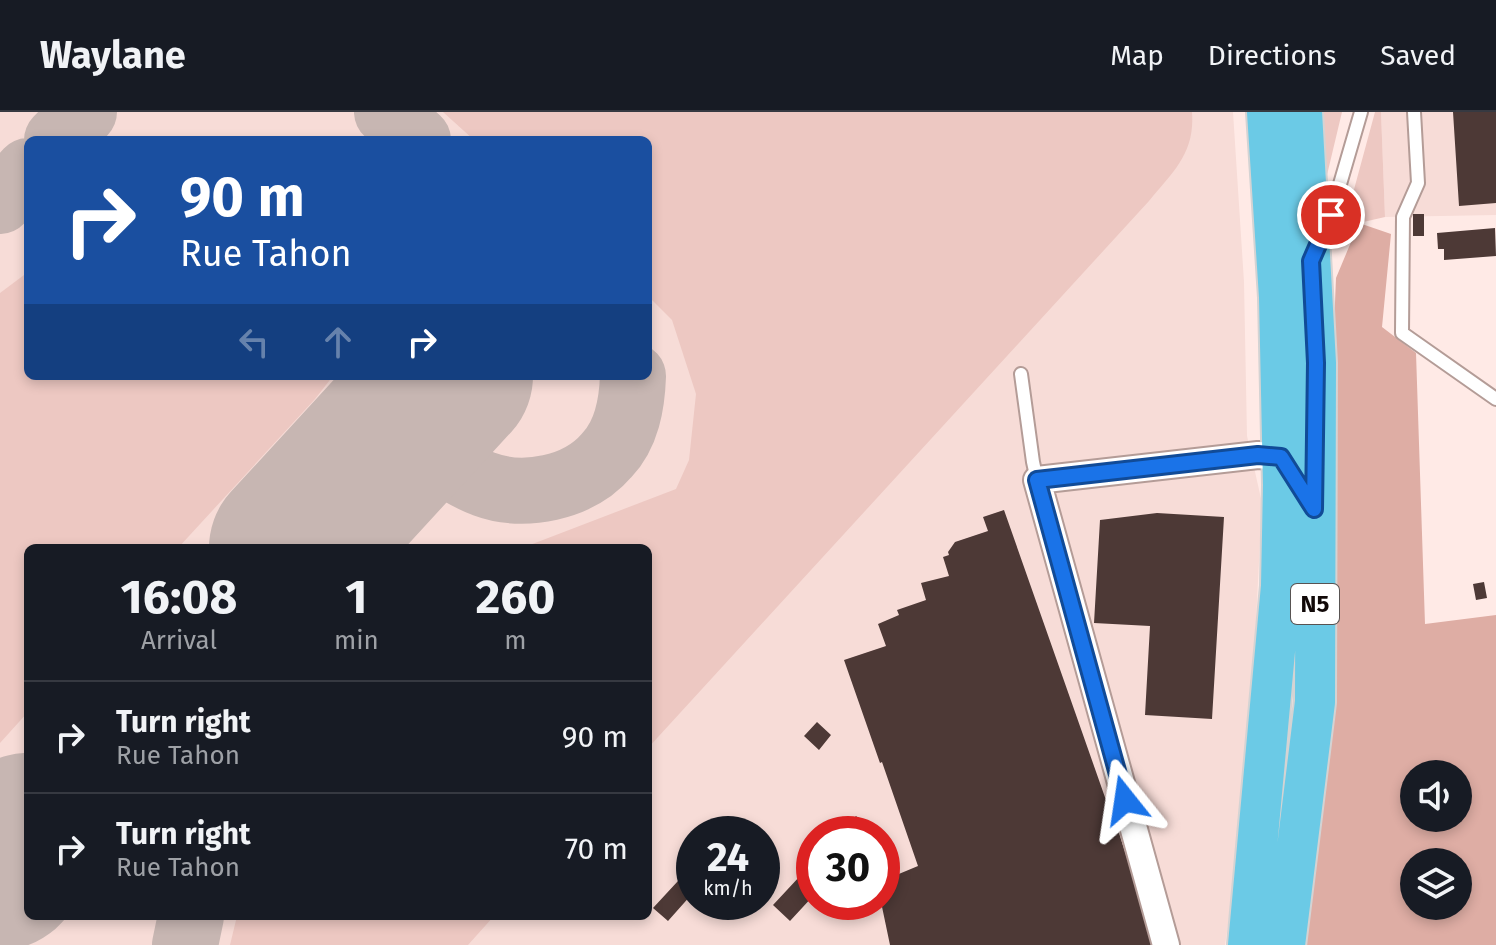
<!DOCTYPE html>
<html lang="en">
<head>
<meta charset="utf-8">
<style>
	body { margin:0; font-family:"Fira Sans",sans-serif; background:#242831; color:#f1f3f6; height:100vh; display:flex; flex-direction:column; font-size:30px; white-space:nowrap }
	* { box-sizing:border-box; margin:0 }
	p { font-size:26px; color:#9ea1a6 }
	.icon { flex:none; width:44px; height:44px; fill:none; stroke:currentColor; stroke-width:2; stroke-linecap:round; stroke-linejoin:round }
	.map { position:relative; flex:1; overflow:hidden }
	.sheet { position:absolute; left:24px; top:432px; width:628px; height:376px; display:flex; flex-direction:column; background:#171b24; border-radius:12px; box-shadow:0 4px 12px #0003 }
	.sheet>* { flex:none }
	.guide { position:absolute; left:24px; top:24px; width:628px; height:244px; border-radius:12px; box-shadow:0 4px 12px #0003; background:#1a4fa0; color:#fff; overflow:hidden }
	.buttons { position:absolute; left:1400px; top:648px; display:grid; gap:16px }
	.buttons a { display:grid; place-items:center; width:72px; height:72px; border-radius:50%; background:#171b24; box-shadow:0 4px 12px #0003; font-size:40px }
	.speed { position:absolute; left:676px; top:704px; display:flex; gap:16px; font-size:40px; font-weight:700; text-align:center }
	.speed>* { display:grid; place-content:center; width:104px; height:104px; border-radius:50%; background:#171b24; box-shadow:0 4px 12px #0003; line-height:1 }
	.speed small { font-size:20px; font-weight:400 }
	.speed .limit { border:12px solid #d22; background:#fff; color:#111 }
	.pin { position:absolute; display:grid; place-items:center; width:68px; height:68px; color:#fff; margin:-34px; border:4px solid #fff; border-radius:50%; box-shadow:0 2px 8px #0007 }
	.me { position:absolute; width:88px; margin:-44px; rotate:345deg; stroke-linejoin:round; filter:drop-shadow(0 0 6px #0008) }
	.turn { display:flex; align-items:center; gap:28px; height:168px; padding:0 24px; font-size:36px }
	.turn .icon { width:104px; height:104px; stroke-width:2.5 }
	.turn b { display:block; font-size:56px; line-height:68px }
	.lanes { display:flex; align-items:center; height:76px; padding:0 24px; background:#0003; justify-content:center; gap:40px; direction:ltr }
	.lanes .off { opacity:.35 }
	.eta { display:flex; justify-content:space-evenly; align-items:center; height:136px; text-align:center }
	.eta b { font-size:48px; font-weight:700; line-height:56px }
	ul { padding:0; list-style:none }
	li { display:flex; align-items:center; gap:24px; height:112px; padding:0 24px; border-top:2px solid #363941 }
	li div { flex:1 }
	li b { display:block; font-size:30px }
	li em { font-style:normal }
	header { display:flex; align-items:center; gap:48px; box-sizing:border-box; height:112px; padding:0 40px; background:#171b24; border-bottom:2px solid #363941 }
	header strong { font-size:38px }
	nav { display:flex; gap:44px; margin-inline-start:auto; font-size:28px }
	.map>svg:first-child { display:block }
	.built { fill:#f7dcd7; fill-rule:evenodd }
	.green { fill:#edc8c2 }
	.forest { fill:#deada4; fill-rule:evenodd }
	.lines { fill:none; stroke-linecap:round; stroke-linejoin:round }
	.taxiway { stroke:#c7b6b2; stroke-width:66 }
	.runway { stroke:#c7b6b2; stroke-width:166 }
	.building { fill:#4d3936 }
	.service-casing { stroke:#b49c97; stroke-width:16 }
	.minor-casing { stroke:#b49c97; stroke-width:30 }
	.primary-casing { stroke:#d4d3d3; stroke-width:44 }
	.service { stroke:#fff; stroke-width:12 }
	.minor { stroke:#fff; stroke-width:26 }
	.primary { stroke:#6bcae6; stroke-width:40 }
	.route-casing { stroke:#114b97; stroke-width:20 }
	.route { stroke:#1a73e8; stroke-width:14 }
	.labels { text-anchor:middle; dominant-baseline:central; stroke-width:8; stroke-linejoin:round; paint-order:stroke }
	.shield { fill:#fff; stroke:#585352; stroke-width:2 }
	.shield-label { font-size:24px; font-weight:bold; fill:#110908 }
</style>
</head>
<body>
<header>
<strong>Waylane</strong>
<nav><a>Map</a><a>Directions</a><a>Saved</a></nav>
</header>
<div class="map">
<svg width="1496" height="833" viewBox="0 0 1496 833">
	<rect width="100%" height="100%" fill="#ffeae6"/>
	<path class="built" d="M0 0H1233L1244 170 1247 324 1262 391 1247 685 1225 833H0ZM28 28H648V264H28ZM28 436H648V804H28ZM694 722H762V790H694ZM814 722H882V790H814Z
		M1381 0H1496V103L1385 105Z"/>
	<path class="green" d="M443 0H1192C1195 41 1174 59 1149 89L648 636V436H522L676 377 689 348 696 282 672 208 648 184V28H474Z
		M1321 0H1342L1327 63Z
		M1375 0H1381L1385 105 1359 111 1346 107Z
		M28 160V264H333L315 287 178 436H28V600L0 631V181Z
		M237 804H494L468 833H230Z"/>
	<path class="forest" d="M1359 111 1391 122 1382 215 1416 241 1425 512 1496 503V833H1305L1310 803 1336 166ZM1414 662H1458V706H1414ZM1414 750H1458V794H1414Z"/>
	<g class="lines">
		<path class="taxiway" d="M387 0 418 28
			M57 28 84 0
			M0 89 28 59
			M393 326C404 305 412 288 412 264
			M295 436C319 409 368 347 405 344 441 341 455 362 484 372 524 387 579 376 607 343 627 322 632 292 633 264
			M185 833 191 804"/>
		<path class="runway" d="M292 436 450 264
			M0 755 28 724"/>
	</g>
	<path class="building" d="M1453 0H1496V91L1459 94Z
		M1413 102H1424V124H1413Z
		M1495 116 1496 144 1444 148V137H1438L1437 121Z
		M1004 398 1107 691 1109 690 1155 833H890L881 790 882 769 918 754 882 650 880 651 844 548 886 534 878 512 899 503 897 498 926 488 921 471 949 464 943 445 949 443 948 440 955 430 988 419 983 405Z
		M1157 401 1224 405 1212 607 1145 603 1150 514 1094 511 1100 408Z
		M1484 470 1487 486 1476 488 1473 472Z
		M817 610 831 623 819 638 804 624Z
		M856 704 873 720 871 722H839Z
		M814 749V783L790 809 773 793Z
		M678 769 692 782 668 809 653 796Z"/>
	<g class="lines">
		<g class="service-casing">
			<path id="service" d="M1414 0 1418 71 1403 105 1402 221 1496 287
				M1322 124 1331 103 1361 0
				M1021 262 1033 350 1037 368"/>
		</g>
		<g class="minor-casing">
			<path id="minor" d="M1166 833 1037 368 1258 343 1281 345 1288 357"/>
		</g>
		<g class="primary-casing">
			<path id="primary" d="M1248 833 1281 474 1283 373 1279 185 1267 0
				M1285 833 1315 590 1316 251 1302 0"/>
		</g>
		<use href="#service" class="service"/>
		<use href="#minor" class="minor"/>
		<use href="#primary" class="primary"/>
	</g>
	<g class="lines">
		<g class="route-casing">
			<path id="route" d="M1125 688 1037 368 1258 343 1281 345 1314 397 1316 251 1311 149 1331 103"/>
		</g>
		<use href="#route" class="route"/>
	</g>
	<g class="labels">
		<rect class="shield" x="1291" y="472" width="48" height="40" rx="6"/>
		<g class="shield-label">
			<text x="1315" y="492">N5</text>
		</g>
	</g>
</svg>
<div class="buttons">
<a><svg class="icon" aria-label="sound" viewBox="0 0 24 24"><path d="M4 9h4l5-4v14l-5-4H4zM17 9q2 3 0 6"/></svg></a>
<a><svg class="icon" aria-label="layers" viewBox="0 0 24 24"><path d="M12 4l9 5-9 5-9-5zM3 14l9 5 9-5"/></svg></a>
</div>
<div class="speed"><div>24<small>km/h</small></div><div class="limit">30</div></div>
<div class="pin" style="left:1331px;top:103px;background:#d93025"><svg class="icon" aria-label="arrive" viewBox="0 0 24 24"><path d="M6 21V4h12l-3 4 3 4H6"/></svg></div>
<svg class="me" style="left:1125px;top:688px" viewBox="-20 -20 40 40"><path d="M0-17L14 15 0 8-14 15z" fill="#1a73e8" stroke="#fff" stroke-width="4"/></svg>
<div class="guide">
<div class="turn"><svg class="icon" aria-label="right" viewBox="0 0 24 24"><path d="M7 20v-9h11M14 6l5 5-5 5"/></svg><div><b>90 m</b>Rue Tahon</div></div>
<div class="lanes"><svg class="icon off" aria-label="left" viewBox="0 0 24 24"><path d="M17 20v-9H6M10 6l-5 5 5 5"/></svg><svg class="icon off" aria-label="ahead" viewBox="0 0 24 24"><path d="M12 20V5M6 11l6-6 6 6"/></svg><svg class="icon" aria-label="right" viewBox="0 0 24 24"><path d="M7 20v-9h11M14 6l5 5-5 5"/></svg></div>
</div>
<section class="sheet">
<div class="eta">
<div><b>16:08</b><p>Arrival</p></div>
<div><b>1</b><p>min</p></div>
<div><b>260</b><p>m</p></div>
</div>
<ul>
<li><svg class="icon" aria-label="right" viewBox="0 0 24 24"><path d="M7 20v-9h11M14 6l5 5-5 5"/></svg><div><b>Turn right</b><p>Rue Tahon</p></div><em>90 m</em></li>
<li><svg class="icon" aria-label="right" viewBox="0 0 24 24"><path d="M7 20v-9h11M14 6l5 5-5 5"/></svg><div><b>Turn right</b><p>Rue Tahon</p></div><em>70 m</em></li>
</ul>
</section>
</div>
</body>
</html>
